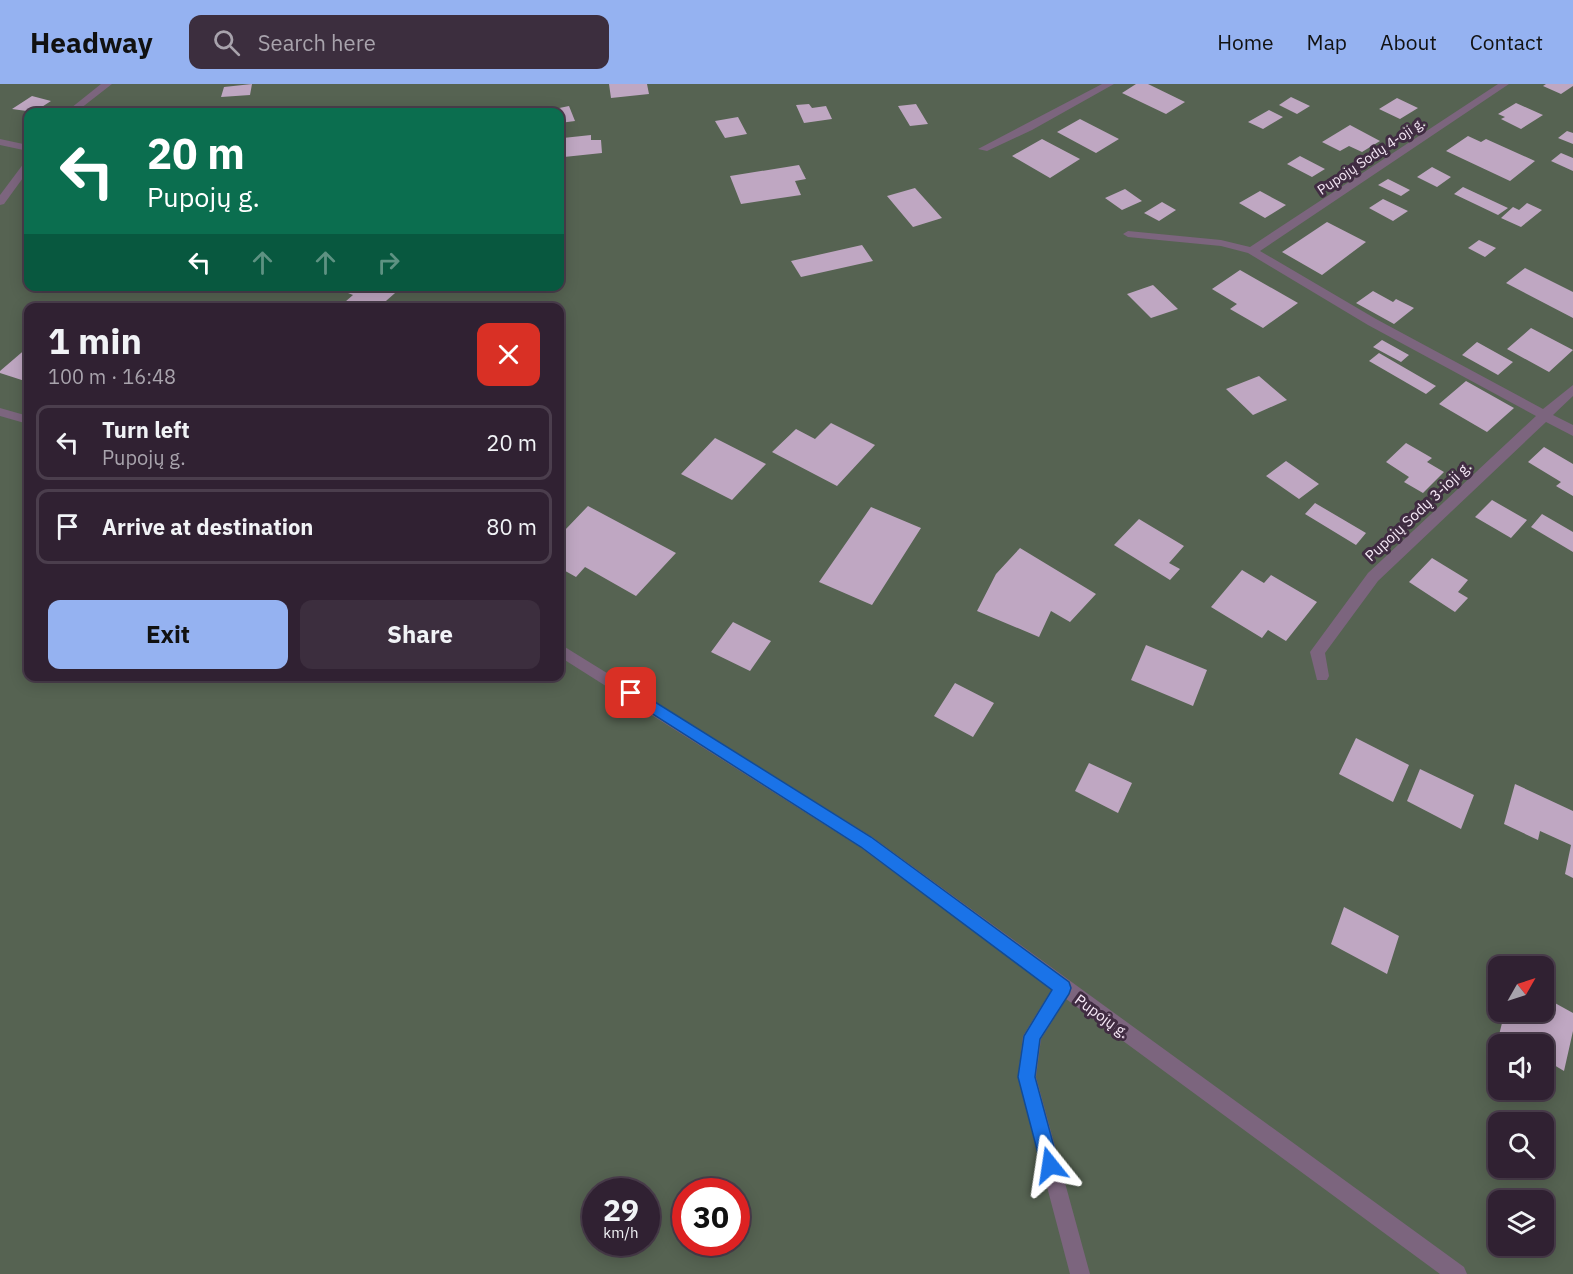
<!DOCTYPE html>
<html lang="en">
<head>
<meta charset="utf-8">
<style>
	body { margin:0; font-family:"IBM Plex Sans",sans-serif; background:#3c2e3e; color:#f1f3f6; height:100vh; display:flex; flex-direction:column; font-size:22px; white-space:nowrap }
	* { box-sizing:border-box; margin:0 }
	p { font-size:20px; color:#a8a3ac }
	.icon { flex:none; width:33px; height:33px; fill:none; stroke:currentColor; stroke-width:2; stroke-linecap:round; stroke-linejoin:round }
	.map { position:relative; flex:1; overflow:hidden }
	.side { position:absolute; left:24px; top:219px; width:540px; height:378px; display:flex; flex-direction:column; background:#302132; border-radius:12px; box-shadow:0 3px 15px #0003,0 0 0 2px #4b3e4d }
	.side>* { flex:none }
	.hud { position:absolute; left:24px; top:24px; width:540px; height:183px; border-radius:12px; box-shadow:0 3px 15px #0003,0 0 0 2px #4b3e4d; background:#0b6e4f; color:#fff; overflow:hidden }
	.needle { width:39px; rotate:51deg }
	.tools { position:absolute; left:1488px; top:872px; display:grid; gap:12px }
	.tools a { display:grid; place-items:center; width:66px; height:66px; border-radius:12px; background:#302132; box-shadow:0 3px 15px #0003,0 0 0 2px #4b3e4d; font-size:30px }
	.speed { position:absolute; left:582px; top:1094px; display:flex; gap:12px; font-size:30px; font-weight:700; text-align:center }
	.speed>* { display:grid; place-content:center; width:78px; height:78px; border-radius:50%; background:#302132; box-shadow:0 3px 15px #0003,0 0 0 2px #4b3e4d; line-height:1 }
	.speed small { font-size:15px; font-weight:400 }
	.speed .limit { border:9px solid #d22; background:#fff; color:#111 }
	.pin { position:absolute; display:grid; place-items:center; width:51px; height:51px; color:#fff; margin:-26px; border-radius:12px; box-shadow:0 3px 9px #0006 }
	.me { position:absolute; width:66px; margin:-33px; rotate:345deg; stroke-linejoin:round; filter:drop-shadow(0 0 4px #0008) }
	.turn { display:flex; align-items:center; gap:21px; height:126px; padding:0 24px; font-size:27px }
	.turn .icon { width:78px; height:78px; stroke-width:2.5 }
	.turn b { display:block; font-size:42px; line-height:51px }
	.lanes { display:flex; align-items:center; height:57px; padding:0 24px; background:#0003; justify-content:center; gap:30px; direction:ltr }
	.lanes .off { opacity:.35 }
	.round { display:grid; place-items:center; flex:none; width:63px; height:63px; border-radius:12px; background:#3c2e3e }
	.head { display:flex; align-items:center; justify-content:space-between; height:102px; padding:0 24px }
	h1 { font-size:36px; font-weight:700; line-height:45px }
	.action { display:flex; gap:12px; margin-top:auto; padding:12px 24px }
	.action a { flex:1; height:69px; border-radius:12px; background:#95b2f1; color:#111; font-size:24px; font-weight:700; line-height:69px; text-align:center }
	.action a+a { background:#3c2e3e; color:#f1f3f6 }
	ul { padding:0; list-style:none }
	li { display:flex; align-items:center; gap:18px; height:75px; margin:0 12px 9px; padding:0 12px; border:3px solid #4b3e4d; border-radius:12px }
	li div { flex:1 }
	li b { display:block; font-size:22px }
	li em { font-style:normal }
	header { display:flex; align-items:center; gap:36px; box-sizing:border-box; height:84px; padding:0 30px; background:#95b2f1; color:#111 }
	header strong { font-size:28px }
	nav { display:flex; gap:33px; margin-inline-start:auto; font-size:21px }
	.search { width:420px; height:54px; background:#3c2e3e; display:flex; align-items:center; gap:15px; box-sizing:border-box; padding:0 21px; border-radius:12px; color:#a8a3ac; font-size:22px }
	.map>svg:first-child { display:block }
	.green { fill:#566352; fill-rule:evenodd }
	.building { fill:#bfa7c2 }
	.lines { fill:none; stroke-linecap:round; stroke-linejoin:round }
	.minor { fill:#7c657e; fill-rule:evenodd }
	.route { fill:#1a73e8; stroke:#114b97; stroke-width:1.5 }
	.labels { text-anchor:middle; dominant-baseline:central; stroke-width:6; stroke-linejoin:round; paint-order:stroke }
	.far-street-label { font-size:14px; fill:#f6e9f7; stroke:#402c42 }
	.street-label { font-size:15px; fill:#f6e9f7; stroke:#402c42 }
</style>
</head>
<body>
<header>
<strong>Headway</strong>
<div class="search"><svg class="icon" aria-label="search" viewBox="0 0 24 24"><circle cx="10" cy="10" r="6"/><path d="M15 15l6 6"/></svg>Search here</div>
<nav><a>Home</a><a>Map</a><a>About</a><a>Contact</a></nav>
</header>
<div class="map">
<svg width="1573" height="1190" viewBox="0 0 1573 1190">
	<rect width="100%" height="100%" fill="#402c42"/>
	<path class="green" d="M0 0H1573V1190H0ZM28 28H560V202H28ZM28 224H560V592H28ZM1498 882H1544V927H1498ZM1498 960H1544V1005H1498ZM1498 1038H1544V1083H1498ZM596 1107H646V1158H596ZM686 1107H736V1158H686ZM1498 1116H1544V1161H1498Z"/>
	<path class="building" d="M252 0 250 11 221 13 224 3Z
		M609 0H647L649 10 611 14Z
		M1136 0H1148L1185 18 1166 30 1122 9Z
		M1546 0H1573V2L1561 10 1543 2Z
		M32 12 51 17 34 28 12 25Z
		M1291 13 1310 22 1297 30 1279 21Z
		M1397 14 1418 24 1400 35 1379 25Z
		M1516 19 1543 31 1521 45 1501 35 1505 33 1498 30Z
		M809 20 812 24 826 22 832 35 804 39 796 21Z
		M916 20 928 40 910 42 898 22Z
		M569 22 575 37 560 39V28H540Z
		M1269 26 1283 33 1263 45 1248 38Z
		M738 33 747 50 725 54 715 37Z
		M1080 35 1119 55 1096 69 1057 48Z
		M1350 41 1380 57 1362 68 1349 62 1340 67 1322 58Z
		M1567 47 1573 49V60L1558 54Z
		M591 51V56H601L602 69 564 73 563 54Z
		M1468 52 1481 58 1486 55 1535 77 1510 97 1446 67Z
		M1042 55 1080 75 1050 94 1012 72Z
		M1561 69 1573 74V87L1551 77Z
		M1300 72 1325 85 1312 93 1287 80Z
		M799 81 806 95 795 97 801 111 741 120 730 92Z
		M1432 83 1451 93 1437 103 1417 93Z
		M1388 95 1410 106 1401 112 1378 101Z
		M1463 103 1508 124 1498 131 1454 110Z
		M915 104 942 134 913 143 887 112Z
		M1125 105 1142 117 1122 126 1105 114Z
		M1260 107 1286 121 1265 134 1239 119Z
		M1383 115 1408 127 1393 137 1369 124Z
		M1162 118 1176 126 1159 137 1144 129Z
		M1527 119 1542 126 1521 143 1501 134 1513 123 1519 126Z
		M1327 138 1366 158 1322 191 1282 168Z
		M1479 156 1496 164 1485 173 1468 164Z
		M862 161 873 177 801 193 791 177Z
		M1525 184 1573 208V234L1506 199Z
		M1240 186 1298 219 1263 244 1230 225 1237 220 1212 205Z
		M1153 201 1178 225 1151 234 1127 210Z
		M403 202 378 224H338L353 211 333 203Z
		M1373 207 1393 218 1396 215 1414 224 1394 240 1356 219Z
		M1531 244 1573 266 1549 288 1507 265Z
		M1382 256 1409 271 1401 278 1373 263Z
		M1477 258 1513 278 1498 291 1462 271Z
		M28 263V298L0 289V287Z
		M1379 269 1436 302 1426 310 1369 277Z
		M1259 292 1287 316 1253 331 1226 305Z
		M1466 297 1514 324 1487 348 1439 320Z
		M831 339 875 361 837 402 772 368 796 345 815 355Z
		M715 354 766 380 732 416 681 390Z
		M1406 359 1432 374 1427 378 1444 388 1423 409 1404 398 1409 393 1386 378Z
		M1544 363 1573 380V412L1556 402 1561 398 1528 378Z
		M1286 377 1319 400 1299 415 1266 392Z
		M1492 416 1527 436 1511 454 1475 433Z
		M1315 419 1366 449 1356 461 1305 430Z
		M588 422 676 469 636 512 585 483 576 493 560 484V443L565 446Z
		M871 423 921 444 872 521 819 498Z
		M1542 430 1573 448V468L1531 443Z
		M1139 435 1184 462 1169 479 1180 485 1170 496 1114 461Z
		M1020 464 1096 510 1070 538 1051 527 1039 553 977 527 996 490Z
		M1432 474 1468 496 1458 508 1468 514 1455 528 1409 498Z
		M1242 486 1264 499 1271 491 1317 518 1286 557 1268 546 1262 554 1211 523Z
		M733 538 771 557 750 587 711 568Z
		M1146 561 1207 586 1193 622 1131 596Z
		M955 599 994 619 973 653 934 632Z
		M1356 654 1409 681 1393 718 1339 690Z
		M1089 679 1132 699 1118 729 1075 707Z
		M1420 685 1474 711 1461 745 1407 717Z
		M1515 700 1573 727V794L1565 790 1571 761 1540 747 1538 756 1504 740Z
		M1344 823 1399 852 1387 890 1331 860Z
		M1544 913 1573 929V947L1564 987 1544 975V960H1515L1499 951 1505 927H1544Z"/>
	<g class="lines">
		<path class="minor" d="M101 0H112L76 28H66Z
			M1102 0H1114L1032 46 987 67 978 65Z
			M1498 0H1509L1260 167 1376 235 1543 325 1573 301V312L1553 331 1573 341V352L1546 338 1378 497 1325 569 1329 592 1327 596H1317L1310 568 1368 489 1536 332 1368 241 1248 169 1221 162 1128 153 1123 150 1128 147 1221 156 1250 163Z
			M0 55 28 61V67L0 61Z
			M28 78V87L4 120 0 121V111L24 79Z
			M0 324 28 332V340L0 332Z
			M560 560 872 753 1464 1183 1467 1190H1440L1066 915 1041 955 1036 993 1090 1190H1070L1018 993 1023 952 1052 905 860 763 560 573Z"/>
	</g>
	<path class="route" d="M631 603 871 753 1069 898 1071 904 1069 910 1040 955 1035 993 1059 1081 1057 1087 1050 1089 1044 1087 1041 1081 1018 993 1024 952 1052 906 861 763 626 613 624 609Z"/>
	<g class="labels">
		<g class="far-street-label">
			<text transform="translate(1371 72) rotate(-34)">Pupojų Sodų 4-oji g.</text>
		</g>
		<g class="street-label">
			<text transform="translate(1418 427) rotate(-43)">Pupojų Sodų 3-ioji g.</text>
			<text transform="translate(1102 932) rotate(36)">Pupojų g.</text>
		</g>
	</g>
</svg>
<div class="tools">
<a><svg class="needle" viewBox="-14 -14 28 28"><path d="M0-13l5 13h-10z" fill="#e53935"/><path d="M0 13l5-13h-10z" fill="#a8a3ac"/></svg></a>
<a><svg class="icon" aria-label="sound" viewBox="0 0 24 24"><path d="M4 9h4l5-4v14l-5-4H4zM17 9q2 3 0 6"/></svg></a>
<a><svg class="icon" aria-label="search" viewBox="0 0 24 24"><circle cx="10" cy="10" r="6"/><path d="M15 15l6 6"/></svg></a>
<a><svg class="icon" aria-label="layers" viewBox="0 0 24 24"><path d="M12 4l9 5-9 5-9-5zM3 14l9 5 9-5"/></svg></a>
</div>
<div class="speed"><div>29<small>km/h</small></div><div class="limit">30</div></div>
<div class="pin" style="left:631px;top:609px;background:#d93025"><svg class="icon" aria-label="arrive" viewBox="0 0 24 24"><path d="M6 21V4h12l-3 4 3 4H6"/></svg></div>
<svg class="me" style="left:1050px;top:1081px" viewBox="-20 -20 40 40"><path d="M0-17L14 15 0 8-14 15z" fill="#1a73e8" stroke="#fff" stroke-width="4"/></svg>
<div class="hud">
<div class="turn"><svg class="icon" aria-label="left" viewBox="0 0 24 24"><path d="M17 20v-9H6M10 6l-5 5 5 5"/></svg><div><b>20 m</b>Pupojų g.</div></div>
<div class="lanes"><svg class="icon" aria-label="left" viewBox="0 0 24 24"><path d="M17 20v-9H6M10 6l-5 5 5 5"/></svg><svg class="icon off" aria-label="ahead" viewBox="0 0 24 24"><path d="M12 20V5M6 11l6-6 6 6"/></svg><svg class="icon off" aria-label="ahead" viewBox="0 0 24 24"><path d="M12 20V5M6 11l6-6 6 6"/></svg><svg class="icon off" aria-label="right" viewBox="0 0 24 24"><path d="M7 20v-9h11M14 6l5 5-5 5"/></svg></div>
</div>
<section class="side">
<div class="head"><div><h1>1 min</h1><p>100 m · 16:48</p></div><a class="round" style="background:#d93025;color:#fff"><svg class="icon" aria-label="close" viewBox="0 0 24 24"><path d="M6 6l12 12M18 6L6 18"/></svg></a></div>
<ul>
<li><svg class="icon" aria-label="left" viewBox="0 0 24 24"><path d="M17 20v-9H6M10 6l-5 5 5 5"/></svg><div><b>Turn left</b><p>Pupojų g.</p></div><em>20 m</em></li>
<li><svg class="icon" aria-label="arrive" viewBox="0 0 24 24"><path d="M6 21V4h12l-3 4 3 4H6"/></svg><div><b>Arrive at destination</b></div><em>80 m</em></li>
</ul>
<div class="action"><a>Exit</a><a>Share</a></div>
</section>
</div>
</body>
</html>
